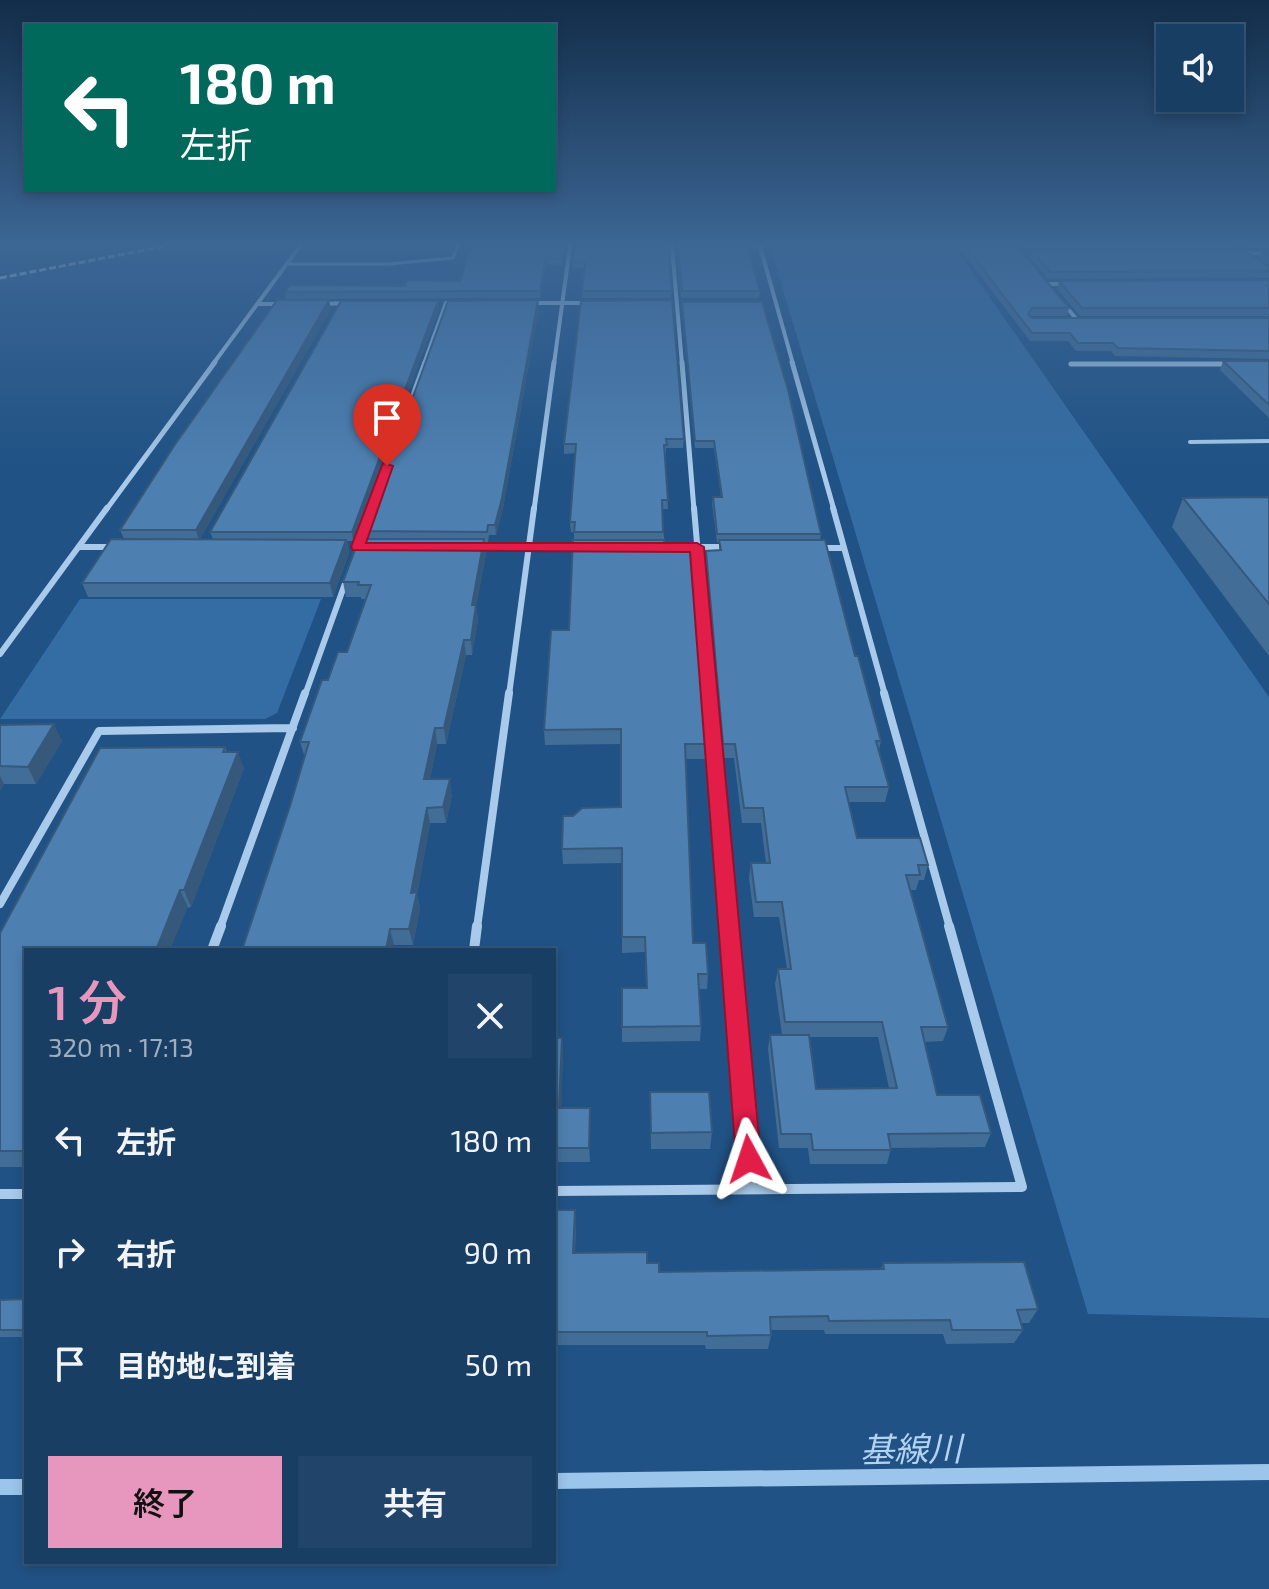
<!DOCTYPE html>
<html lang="ja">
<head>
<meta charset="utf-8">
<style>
	body { margin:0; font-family:"Exo 2","Noto Sans JP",sans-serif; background:#21456a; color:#f1f3f6; height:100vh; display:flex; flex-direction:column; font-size:30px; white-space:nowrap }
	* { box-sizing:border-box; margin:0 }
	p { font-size:26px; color:#9faebf }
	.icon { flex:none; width:44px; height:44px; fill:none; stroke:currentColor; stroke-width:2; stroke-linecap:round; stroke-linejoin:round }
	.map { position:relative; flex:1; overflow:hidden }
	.sheet { position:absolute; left:24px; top:948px; width:532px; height:616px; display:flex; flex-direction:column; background:#183e64; border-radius:0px; box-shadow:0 4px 12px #0003,0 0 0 2px #365778 }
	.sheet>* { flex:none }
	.banner { position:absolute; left:24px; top:24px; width:532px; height:168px; border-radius:0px; box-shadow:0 4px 12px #0003,0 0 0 2px #365778; background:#00695c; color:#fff; overflow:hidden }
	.controls { position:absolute; left:1156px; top:24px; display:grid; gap:16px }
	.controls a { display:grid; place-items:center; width:88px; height:88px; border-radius:0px; background:#183e64; box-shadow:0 4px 12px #0003,0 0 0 2px #365778; font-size:40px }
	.pin { position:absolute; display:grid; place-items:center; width:68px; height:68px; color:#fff; margin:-82px -34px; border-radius:50% 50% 50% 0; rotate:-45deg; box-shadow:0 0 8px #0007 }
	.pin .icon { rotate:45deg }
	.me { position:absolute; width:88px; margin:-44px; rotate:355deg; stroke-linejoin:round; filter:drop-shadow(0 0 6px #0008) }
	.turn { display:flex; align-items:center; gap:28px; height:168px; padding:0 24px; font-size:36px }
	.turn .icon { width:104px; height:104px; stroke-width:2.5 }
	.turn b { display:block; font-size:56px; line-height:68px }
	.round { display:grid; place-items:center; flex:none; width:84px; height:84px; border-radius:0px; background:#21456a }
	.summary { display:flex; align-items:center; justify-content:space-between; height:136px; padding:0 24px }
	h1 { font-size:48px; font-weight:600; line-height:60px; color:#e797bd }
	.action { display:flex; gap:16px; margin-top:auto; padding:16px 24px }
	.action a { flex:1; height:92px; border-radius:0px; background:#e797bd; color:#111; font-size:32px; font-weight:600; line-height:92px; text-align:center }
	.action a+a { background:#21456a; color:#f1f3f6 }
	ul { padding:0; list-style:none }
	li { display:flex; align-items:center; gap:24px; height:112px; padding:0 24px }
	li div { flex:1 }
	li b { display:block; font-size:30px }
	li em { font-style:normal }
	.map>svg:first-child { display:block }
	.green { fill:#346da3 }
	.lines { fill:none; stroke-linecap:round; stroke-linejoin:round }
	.stream { fill:#9cc5eb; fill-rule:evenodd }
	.service-far1 { stroke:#a9caea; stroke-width:3 }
	.service { stroke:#a9caea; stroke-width:4 }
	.minor-far4 { stroke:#a9caea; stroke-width:4 }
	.minor-far3 { stroke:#a9caea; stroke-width:5 }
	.minor-far2 { stroke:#a9caea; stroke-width:6 }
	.minor-far1 { stroke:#a9caea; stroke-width:8 }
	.minor { stroke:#a9caea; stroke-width:10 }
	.rail { stroke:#fff; stroke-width:3; stroke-dasharray:7 3; stroke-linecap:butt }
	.wall { fill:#426d97; fill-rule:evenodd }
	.shaded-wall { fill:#36597b }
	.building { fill:#4d7fb0; stroke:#36597b; stroke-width:2 }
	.route { fill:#e11d48; stroke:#92132f; stroke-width:2 }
	.labels { text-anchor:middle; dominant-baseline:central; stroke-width:8; stroke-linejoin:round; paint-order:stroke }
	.near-water-label { font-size:34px; font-style:italic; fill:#b4d3f1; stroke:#205285 }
</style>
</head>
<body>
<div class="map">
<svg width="1269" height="1589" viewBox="0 0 1269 1589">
	<rect width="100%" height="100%" fill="#205285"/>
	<path class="green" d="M770 246H954L1269 697V1318L1088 1314Z
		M80 599H321L277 713 265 719H0Z"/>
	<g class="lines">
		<path class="stream" d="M1269 1464V1480L554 1489V1473Z
			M0 1479H26V1495H0Z"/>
		<path class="service-far1" d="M287 264H389L453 258 458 246"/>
		<path class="service" d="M1190 442 1269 441"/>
		<path class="minor-far4" d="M672 246 682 364
			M760 246 793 364
			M1240 253H1269
			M1046 284H1069
			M528 303H591
			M1063 303 1078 321
			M258 304H283
			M320 304 351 303
			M213 364 300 246
			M424 364 446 303
			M554 364 570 246"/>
		<path class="minor-far3" d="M682 362 694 510
			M792 362 834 510
			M1071 364H1232
			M106 510 215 362
			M371 510 425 362
			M534 510 554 362"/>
		<path class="minor-far2" d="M694 508 710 695
			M833 508 885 695
			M79 547H115
			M358 547 372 508
			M476 547H583
			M656 547H727
			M816 548H844
			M0 654 107 508
			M305 695 347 578
			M509 695 534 508"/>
		<path class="minor-far1" d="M709 693 729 928
			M884 693 950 928
			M0 904 99 731 293 728
			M220 928 305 693
			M477 928 509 693"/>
		<path class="minor" d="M729 926 751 1189
			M212 950 221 926
			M474 950 477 926
			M554 1191 1022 1187 949 926
			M0 1194H26"/>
		<path class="rail" d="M0 278 166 246"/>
	</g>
	<path class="wall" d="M471 246H565L562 266 547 264 540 298 286 299 285 292 405 286 460 281Z
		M574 246 672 291 671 298H582L585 269 572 267Z
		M677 246H747L760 291 759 298H681Z
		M958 246H1232L1231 248H1019L1069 308 1067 316H1030L1032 318H1269V359L1115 356 1111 351H1076L1068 341H1030Z
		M1243 246H1269V248H1246Z
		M1269 250V266L1259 258 1262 251Z
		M1032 251 1269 267V278L1048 279 1030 258Z
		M1269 280V316H1080L1057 289 1059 281Z
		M438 301 439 309 353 541H347L349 553 333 597H88L82 583 124 539 120 530 331 309 200 539H213L210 532Z
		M581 301 684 439 683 448H666V454H665L668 509H662L665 551 708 744V759H686L693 943 708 974 707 989H699L701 1026 700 1041 622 1042V1027L646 988 645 952 622 953V863L563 864 562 849 573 816 621 807V744L545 745 544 730 569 630 574 540V532H571L570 522 575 453 564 454V444Z
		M682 302 821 534 820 540 881 741 879 750 889 787 885 802H848L857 838 928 865 924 880H919L916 890H910L948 1027 943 1041 924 1042 937 1095 991 1133 985 1147 891 1148 887 1164H810L808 1148H779L768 1049 770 1035H782L775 984 778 969H787L779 917H754L749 878 751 863H766L761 823H742L734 758H722L705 564 706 551 719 550V542H717L712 504 713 497H721L714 448H695ZM810 1037H878L889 1088 816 1089Z
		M539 308 503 508 496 535H489L488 542H484L486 554 476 605 478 620 472 655H466L446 744H437L430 779 452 795 446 823H430L417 895 420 908 413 945H394L393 950H230L243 947 290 806 305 758 300 742 328 680 347 652 366 599H361V597H346L343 582 366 539 364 531Z
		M1223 361H1269V418L1220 370Z
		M1269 497V656L1172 527 1183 498Z
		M0 725 62 741 36 784H4L0 790Z
		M225 747 227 752 244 768 191 907 26 950V1167H0V933Z
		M554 1038H562L563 1053 561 1108H590V1162H554Z
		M650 1092 712 1132 710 1149H651Z
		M554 1210 576 1224 575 1253 647 1263 659 1272 881 1269 883 1263 1038 1309 1029 1323H1021L1023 1330 1014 1343 946 1344 943 1334H825L824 1330H771V1335L768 1349H706L705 1345H554Z
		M26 1299V1337H0V1300Z"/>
	<path class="shaded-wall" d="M546 257 547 264 540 298V291Z
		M329 300 331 309 199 541 196 530Z
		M538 300 539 308 503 508 496 535 495 525Z
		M438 301 439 309 353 541 352 532Z
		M484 539 486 554 474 620 472 605Z
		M346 540 349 553 333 597 330 583Z
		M476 605 478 620 472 655 471 640Z
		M464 640 466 655 446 744 444 728Z
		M54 724 62 741 36 784 28 767Z
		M435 728 437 744 427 795 424 779Z
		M238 752 244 768 191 907 184 890Z
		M0 776 4 784 0 790Z
		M450 779 452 795 446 823 443 807Z
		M427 808 430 823 417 895 420 908 413 945 409 929 411 893Z
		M180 890 188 907 170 950H156Z
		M390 929 394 945 393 950H386Z
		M562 1038 563 1053 561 1122 559 1108Z
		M590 1108V1162L589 1148Z
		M575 1210 576 1224 574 1267 573 1253Z"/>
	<path class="building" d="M471 246H564L562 259 546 257 540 291 285 292 290 285 405 286 407 280 460 281Z
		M574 246H668L672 291H582L585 263 572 261Z
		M678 246H747L760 291H682Z
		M965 246H1017L1069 308H1032L1028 314 1032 318H1269V351L1118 348 1113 343H1078L1070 333H1032Z
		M1269 250V257L1262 251Z
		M1032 251H1245L1269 267V271L1050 272Z
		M1269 280V308H1082L1059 281Z
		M277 300H329L196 530H120L174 446Z
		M538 300 502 498 495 525H488L487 532 364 531 448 301Z
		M672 300 684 439H666L667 445H664L668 500H662L663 532H574L575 522H570L576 444H564L581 301Z
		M341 301H438L352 532H210Z
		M682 302H762L788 390 821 534H717L713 497H722L714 441H695Z
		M1223 361H1269V405Z
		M1269 497V604L1183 498Z
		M111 539 346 540 330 583H82Z
		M359 539H484L472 605H476L471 640H464L444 728H435L424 779H450L443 807 427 808 411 893 417 892 409 929H390L386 950H230L231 947H243L290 806 309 742H300L322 680H328L338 652H347L371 585H358L359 582H343Z
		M573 540H664L665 551 693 550 708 744H685L693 943H706L708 974H698L701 1026 622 1027V988H647L645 937H622V848L562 849 563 816H573L582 808 621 807V729L544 730 551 630H569Z
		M719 540H825L855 656H858L881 741H876L889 787H845L857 838H920L928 865H918L920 875H906L948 1027H921L937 1095H980L991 1133 888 1134 891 1150H813L811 1134H781L770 1035H809L816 1089 897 1088 882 1022H785L778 969H791L782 902H756L751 863H770L763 808H744L735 744H723L706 551 721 550Z
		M54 724 28 767 0 766V725Z
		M225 747 223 752H238L184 890H180L156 950H26V1151H0V933L100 748Z
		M554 1038H562L559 1108H590L589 1148H554Z
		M650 1092H709L712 1132 651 1133Z
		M554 1210H575L573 1253 647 1252V1263H659V1272L884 1269 883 1263 1024 1262 1038 1309 1017 1310 1023 1330H952L950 1320 829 1321 828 1316 770 1317 771 1335 707 1336V1332H554Z
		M26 1299V1330H0V1300Z"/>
	<linearGradient id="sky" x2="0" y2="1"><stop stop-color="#122d49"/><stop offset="0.52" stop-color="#3c6694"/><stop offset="1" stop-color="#3c6694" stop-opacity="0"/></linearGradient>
	<rect width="1269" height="469" fill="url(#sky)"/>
	<path class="route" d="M383 463 393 466 366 543H697L704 547 761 1159 757 1167 749 1170 740 1167 736 1159 690 552 353 550 351 547Z"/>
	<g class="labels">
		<g class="near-water-label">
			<text transform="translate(911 1448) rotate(-1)">基線川</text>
		</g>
	</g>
</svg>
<div class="controls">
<a><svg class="icon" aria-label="sound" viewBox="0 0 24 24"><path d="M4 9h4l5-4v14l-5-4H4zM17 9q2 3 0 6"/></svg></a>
</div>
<div class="pin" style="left:387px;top:466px;background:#d93025"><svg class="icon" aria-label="arrive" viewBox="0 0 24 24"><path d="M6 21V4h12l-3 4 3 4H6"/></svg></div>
<svg class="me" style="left:749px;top:1159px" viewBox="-20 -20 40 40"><path d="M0-17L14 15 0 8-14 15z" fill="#e11d48" stroke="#fff" stroke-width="4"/></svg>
<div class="banner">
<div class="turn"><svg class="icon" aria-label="left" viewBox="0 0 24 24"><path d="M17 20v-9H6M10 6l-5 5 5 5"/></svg><div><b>180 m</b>左折</div></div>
</div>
<section class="sheet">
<div class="summary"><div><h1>1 分</h1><p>320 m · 17:13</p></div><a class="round"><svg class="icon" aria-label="close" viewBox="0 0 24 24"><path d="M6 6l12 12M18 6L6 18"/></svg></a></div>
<ul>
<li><svg class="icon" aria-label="left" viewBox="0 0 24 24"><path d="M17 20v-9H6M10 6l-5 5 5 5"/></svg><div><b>左折</b></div><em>180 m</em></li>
<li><svg class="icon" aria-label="right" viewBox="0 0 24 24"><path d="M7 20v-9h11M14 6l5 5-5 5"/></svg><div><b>右折</b></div><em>90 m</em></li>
<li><svg class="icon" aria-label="arrive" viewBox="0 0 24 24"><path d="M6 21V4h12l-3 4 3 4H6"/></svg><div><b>目的地に到着</b></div><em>50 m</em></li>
</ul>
<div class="action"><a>終了</a><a>共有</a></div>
</section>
</div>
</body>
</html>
